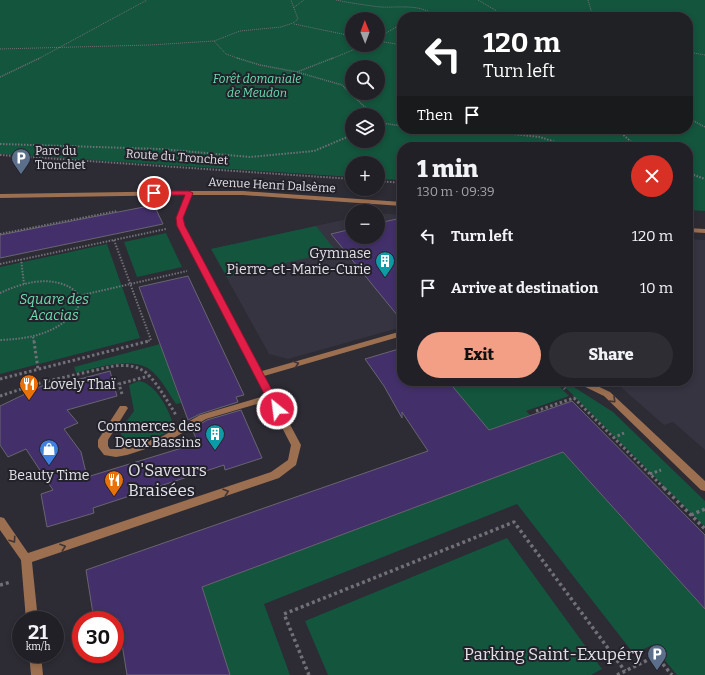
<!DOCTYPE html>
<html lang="en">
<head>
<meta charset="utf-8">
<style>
	body { margin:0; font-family:Bitter,serif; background:#2e2d33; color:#f1f3f6; height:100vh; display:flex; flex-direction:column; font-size:15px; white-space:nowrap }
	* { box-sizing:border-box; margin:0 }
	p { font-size:13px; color:#a2a3a7 }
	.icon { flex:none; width:22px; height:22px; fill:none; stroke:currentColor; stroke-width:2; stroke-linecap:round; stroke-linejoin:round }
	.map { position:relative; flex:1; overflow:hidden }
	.drawer { position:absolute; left:397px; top:142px; width:296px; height:244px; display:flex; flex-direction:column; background:#222027; border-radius:16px; box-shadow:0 2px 6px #0003,0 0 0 1px #3f3e44 }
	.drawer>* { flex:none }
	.hud { position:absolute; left:397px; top:12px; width:296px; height:122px; border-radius:16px; box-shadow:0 2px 6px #0003,0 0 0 1px #3f3e44; background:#202124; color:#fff; overflow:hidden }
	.needle { width:26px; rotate:359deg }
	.fabs { position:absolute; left:345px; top:12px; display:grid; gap:8px }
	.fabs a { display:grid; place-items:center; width:40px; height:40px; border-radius:50%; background:#222027; box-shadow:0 2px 6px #0003,0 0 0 1px #3f3e44; font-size:20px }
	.speed { position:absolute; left:12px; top:611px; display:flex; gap:8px; font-size:20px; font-weight:700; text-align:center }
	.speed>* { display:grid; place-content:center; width:52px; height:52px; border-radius:50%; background:#222027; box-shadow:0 2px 6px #0003,0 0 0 1px #3f3e44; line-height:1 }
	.speed small { font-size:10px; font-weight:400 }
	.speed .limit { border:6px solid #d22; background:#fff; color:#111 }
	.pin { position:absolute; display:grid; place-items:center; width:34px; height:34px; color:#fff; margin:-17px; border:2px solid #fff; border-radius:50%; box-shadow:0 1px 4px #0007 }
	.me { position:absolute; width:44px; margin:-22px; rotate:331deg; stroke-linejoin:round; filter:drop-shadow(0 0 3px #0008) }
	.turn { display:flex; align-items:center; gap:14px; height:84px; padding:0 20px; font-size:18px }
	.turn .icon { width:52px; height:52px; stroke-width:2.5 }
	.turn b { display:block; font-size:28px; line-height:34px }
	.then { display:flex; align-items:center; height:38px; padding:0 20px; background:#0003; gap:8px; font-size:15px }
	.round { display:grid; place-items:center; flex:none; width:42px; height:42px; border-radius:21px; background:#2e2d33 }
	.head { display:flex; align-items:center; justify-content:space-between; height:68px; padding:0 20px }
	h1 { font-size:24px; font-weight:800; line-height:30px }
	.primary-button { display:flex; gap:8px; margin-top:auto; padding:8px 20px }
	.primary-button a { flex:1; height:46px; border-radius:24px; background:#f39f85; color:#111; font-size:16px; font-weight:800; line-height:46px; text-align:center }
	.primary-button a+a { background:#2e2d33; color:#f1f3f6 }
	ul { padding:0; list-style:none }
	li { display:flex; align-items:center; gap:12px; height:52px; padding:0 20px }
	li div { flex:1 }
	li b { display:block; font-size:15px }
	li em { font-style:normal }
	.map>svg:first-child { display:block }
	.built { fill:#373442 }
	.green { fill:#13553d; fill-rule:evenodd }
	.building { fill:#43306a; stroke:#686570 }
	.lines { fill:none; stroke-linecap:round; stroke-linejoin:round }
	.path-far4 { stroke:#717077; stroke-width:1; stroke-dasharray:1 1; stroke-linecap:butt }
	.path-far3 { stroke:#717077; stroke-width:1.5; stroke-dasharray:1 1; stroke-linecap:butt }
	.path-far2 { stroke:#717077; stroke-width:2; stroke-dasharray:1.5 1.5; stroke-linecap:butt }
	.path-far1 { stroke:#717077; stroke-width:3; stroke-dasharray:2.5 2.5; stroke-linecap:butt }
	.path { stroke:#717077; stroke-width:3.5; stroke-dasharray:3 3; stroke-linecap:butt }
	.service { fill:#9b6f50; fill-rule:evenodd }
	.minor { fill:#9b6f50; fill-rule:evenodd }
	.oneway { stroke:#413434 }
	.route { fill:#e11d48; stroke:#92132f }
	.labels { text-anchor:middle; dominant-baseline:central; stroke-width:4; stroke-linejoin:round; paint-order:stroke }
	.far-park-label { font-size:12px; font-style:italic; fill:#6adead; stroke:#23212a }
	.far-poi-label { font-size:12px; fill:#e1e0e6; stroke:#23212a; text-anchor:start }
	.far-street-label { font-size:12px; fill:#e1e0e6; stroke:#23212a }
	.poi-label { font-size:14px; fill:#e1e0e6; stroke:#23212a; text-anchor:end }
	.park-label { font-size:14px; font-style:italic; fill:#6adead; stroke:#23212a }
	.near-poi-label { font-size:17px; fill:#e1e0e6; stroke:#23212a; text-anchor:start }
</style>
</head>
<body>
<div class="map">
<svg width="705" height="675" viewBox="0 0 705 675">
	<rect width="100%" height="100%" fill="#2d2b34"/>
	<path class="built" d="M378 213 402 215V327L288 359 269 354 211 249 352 218V237H378Z
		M688 239 705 240V450L673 422 664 425 614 381H688Z"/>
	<path class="green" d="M0 0H705V211L688 210V147H402V180L378 179V163H352V177L0 154ZM402 17H688V129H402ZM352 19H378V45H352ZM352 67H378V93H352ZM352 115H378V141H352Z
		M316 226 336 251 227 277 211 249Z
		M166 233 182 267 137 277 124 242Z
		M107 244 140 338 0 374V267Z
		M160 344 181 403 176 404C168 392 161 378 149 369 132 357 95 368 76 373L74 367Z
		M139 381C155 383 169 409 173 424L167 433 135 444 125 441 122 438 120 430 134 411 129 385Z
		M448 381H554L569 396 526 411 530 415 488 430Z
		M559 381 566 382 613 412 705 501V527Z
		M563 452 705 609V675H677L652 645 634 654 517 504 264 604 290 675H229L202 587Z
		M507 538 602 669 591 675H328L305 621Z"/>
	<path class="building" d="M154 205 163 224 0 258V235Z
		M402 218V321L331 234 352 229V237H378V223Z
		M188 276 244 395 236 397 238 402 200 414 188 420 139 287Z
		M402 348V381H448L489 430 572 401 705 535V609L563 452 202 587 230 675H127L118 619 94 620 86 570 428 451 402 412V418L384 386 365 359Z
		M110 371 117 396 67 410 78 423 64 429 81 452 87 477 198 443 192 429 207 420 241 410 262 458 225 470 224 465 93 508 94 513 47 527 41 494 53 490 26 449 8 457 0 445V406L44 385 46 388Z"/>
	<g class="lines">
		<path class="path-far4" d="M336 0C350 3 365 5 380 7 399 8 421 3 437 17
			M478 0 507 17
			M588 0 593 17
			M293 8 304 0
			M294 24 352 36
			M378 38 396 27 402 26
			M214 41 226 54 240 59
			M378 41 402 45
			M0 49 150 45 214 41 240 31 281 27 293 23 298 19 291 0
			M688 52 705 55
			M38 59 147 0
			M331 59 365 45"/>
		<path class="path-far3" d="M237 58 260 65 297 72 342 85 373 115
			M297 72 333 58
			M0 77 40 58
			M688 118 705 127
			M378 120 382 123
			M378 124 382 123 402 126
			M423 129 444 132
			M617 129 620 132"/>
		<path class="path-far2" d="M437 131 458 134 495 132 540 137 570 147
			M619 131 637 147
			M0 144 161 149 250 157 314 151 352 135
			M0 155 352 179
			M688 173 705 179
			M378 181 402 183
			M0 234 117 211
			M114 240 151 340 145 342
			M21 259 24 284
			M0 264 166 229
			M0 293C22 283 49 275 71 288 76 291 79 295 80 300 80 306 75 312 71 316 52 335 26 339 0 340
			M78 296 187 271
			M33 337 34 342"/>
		<path class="path-far1" d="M34 341 38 369
			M0 379 149 341
			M557 381 565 389
			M122 394 119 384 149 376
			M0 396 43 382 114 366C124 365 133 365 142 370 153 375 169 404 176 415
			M536 411 574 398 665 489
			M613 438 624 433
			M650 474 661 470"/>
		<path class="path" d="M664 488 705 529
			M691 515 705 509
			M0 585 11 582
			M309 675 284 614 514 522 625 671
			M617 675 656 656 672 675"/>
		<path class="service" d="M271 394 274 395 275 397 274 399 206 419 167 442 127 455 116 457 104 455 98 447V440L120 406H126L128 408 108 440V446L110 449H116L127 447 161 437 200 415Z"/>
		<path class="minor" d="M189 191H243L402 202V206L243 195H191L183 218 184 226 262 371 402 331V336L264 376 301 445 296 465 279 478 32 562 38 620H26L21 560 0 530V517L4 518 28 553 271 472 288 460 291 445 178 226 177 218 185 195 0 198V194Z
			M688 228 705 229V233L688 232Z
			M576 381H587L610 392 705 481V491L701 490 604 396 577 383Z
			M29 654H41L43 675H31Z"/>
	</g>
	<defs><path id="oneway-chevron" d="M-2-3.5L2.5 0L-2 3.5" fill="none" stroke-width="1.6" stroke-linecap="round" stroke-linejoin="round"/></defs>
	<g class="oneway">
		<use href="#oneway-chevron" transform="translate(296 364) rotate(-16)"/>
		<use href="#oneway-chevron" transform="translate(613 400) rotate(44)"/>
		<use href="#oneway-chevron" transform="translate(226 492) rotate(-19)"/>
		<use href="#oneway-chevron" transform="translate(13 540) rotate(56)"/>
		<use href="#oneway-chevron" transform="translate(63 547) rotate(-19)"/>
	</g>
	<path class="route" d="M189 191 193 193 183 218 185 226 282 409 281 412H274L272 409 177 226 176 218 185 195H154L151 193 154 191Z"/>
	<defs>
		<g id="parking-pin" transform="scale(1)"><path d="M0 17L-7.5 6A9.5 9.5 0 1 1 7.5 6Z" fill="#5c6f8a" stroke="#23212a"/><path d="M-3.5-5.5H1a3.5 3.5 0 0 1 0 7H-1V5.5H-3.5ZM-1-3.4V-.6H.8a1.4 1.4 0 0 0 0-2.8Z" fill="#fff"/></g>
		<g id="building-pin" transform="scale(1)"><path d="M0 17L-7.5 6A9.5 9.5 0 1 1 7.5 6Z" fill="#0f9aa8" stroke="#23212a"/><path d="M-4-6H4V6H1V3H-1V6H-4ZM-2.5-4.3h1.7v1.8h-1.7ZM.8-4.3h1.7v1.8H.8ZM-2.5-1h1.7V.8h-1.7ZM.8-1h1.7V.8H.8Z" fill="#fff"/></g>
		<g id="restaurant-pin" transform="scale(1)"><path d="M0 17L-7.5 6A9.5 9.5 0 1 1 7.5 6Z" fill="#e8710a" stroke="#23212a"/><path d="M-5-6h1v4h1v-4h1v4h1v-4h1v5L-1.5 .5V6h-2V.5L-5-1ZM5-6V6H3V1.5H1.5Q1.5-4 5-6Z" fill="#fff"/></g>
		<g id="shop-pin" transform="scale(1)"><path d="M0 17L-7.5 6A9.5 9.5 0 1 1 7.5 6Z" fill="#3f7fe0" stroke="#23212a"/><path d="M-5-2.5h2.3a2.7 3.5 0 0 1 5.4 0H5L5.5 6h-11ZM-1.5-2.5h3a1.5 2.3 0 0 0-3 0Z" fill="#fff"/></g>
	</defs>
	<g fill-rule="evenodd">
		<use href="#parking-pin" x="21" y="158"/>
		<use href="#building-pin" x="385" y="261"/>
		<use href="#restaurant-pin" x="29" y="384"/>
		<use href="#building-pin" x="215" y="434"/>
		<use href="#shop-pin" x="49" y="449"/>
		<use href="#restaurant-pin" x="114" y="480"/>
		<use href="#parking-pin" x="657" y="654"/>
	</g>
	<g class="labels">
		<g class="far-park-label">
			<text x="257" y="79">Forêt domaniale<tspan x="257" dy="14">de Meudon</tspan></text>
		</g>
		<g class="far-poi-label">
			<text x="35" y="151">Parc du<tspan x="35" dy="14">Tronchet</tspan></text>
		</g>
		<g class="far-street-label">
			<text transform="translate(177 157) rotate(4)">Route du Tronchet</text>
			<text transform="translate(272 185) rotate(3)">Avenue Henri Dalsème</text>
		</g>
		<g class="poi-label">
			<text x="371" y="253">Gymnase<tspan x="371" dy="16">Pierre-et-Marie-Curie</tspan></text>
			<text x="43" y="384" text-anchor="start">Lovely Thaï</text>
			<text x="201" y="426">Commerces des<tspan x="201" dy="16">Deux Bassins</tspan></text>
			<text x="49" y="475" text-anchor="middle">Beauty Time</text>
		</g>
		<g class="park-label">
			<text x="54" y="299">Square des<tspan x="54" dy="16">Acacias</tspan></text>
		</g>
		<g class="near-poi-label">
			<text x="128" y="470">O'Saveurs<tspan x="128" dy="20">Braisées</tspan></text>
			<text x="643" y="654" text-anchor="end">Parking Saint-Exupéry</text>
		</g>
	</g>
</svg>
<div class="fabs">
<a><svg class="needle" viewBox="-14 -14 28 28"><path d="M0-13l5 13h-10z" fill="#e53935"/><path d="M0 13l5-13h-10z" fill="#a2a3a7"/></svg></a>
<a><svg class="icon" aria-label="search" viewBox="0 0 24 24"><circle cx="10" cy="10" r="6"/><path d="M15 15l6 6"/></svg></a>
<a><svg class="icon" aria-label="layers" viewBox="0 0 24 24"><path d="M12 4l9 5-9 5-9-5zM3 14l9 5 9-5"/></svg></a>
<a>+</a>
<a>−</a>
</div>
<div class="speed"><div>21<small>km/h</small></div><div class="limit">30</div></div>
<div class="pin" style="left:154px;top:193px;background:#d93025"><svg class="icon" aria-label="arrive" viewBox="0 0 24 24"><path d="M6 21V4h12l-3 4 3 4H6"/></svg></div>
<svg class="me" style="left:277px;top:409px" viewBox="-20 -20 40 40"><circle r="17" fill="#e11d48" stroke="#fff" stroke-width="3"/><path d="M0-11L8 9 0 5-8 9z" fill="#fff"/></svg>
<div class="hud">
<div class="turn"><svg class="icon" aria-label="left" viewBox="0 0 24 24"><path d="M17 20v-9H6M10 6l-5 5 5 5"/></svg><div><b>120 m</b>Turn left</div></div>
<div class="then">Then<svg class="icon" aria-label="arrive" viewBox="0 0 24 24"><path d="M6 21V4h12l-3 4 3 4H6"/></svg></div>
</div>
<section class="drawer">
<div class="head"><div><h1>1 min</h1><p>130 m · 09:39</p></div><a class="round" style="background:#d93025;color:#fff"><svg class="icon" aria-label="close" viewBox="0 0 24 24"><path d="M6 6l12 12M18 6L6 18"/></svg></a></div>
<ul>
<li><svg class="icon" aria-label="left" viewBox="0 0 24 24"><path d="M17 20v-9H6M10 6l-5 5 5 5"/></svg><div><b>Turn left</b></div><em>120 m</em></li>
<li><svg class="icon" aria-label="arrive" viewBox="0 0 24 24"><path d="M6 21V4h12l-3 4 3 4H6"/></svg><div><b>Arrive at destination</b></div><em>10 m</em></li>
</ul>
<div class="primary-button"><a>Exit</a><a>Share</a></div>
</section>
</div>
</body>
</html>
